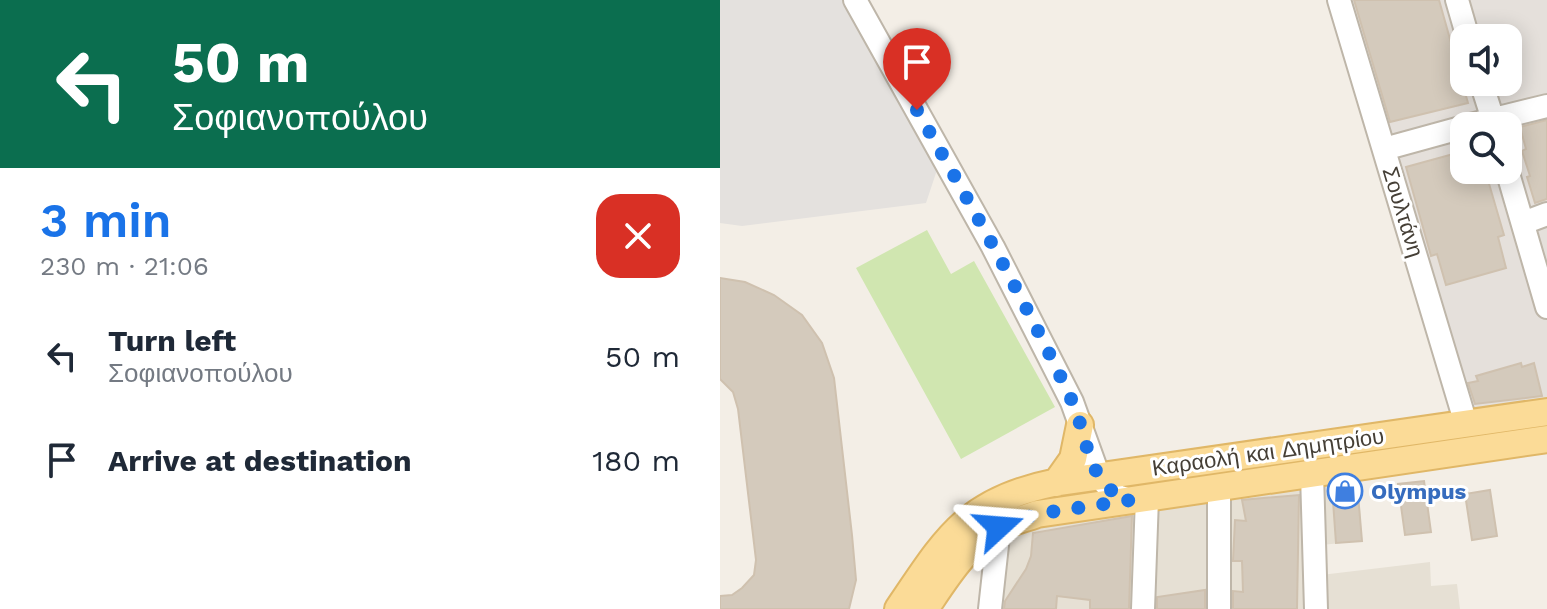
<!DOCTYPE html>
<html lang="en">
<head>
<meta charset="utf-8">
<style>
	body { margin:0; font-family:"Work Sans",sans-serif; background:#f6f6f7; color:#1f2937; height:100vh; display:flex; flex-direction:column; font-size:30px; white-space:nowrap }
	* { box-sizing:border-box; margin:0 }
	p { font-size:26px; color:#747a83 }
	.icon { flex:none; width:44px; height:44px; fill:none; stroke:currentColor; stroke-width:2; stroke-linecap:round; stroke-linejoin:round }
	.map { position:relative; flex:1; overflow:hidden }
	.details { display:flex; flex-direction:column; background:#fff; width:720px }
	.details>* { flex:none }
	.top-card { background:#0b6e4f; color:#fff; overflow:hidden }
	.buttons { position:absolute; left:730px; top:24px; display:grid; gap:16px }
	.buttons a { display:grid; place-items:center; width:72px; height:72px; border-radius:16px; background:#fff; box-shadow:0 4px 20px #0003; font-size:40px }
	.pin { position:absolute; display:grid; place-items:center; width:68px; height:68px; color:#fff; margin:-82px -34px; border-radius:50% 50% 50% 0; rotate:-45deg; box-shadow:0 0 8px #0007 }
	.pin .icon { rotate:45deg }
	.me { position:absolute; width:88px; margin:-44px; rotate:71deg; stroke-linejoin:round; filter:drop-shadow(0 0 6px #0008) }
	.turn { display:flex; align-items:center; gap:28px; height:168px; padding:0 40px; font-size:36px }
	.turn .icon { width:104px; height:104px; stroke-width:2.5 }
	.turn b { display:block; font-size:56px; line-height:68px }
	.round { display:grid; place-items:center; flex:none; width:84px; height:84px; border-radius:24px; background:#f6f6f7 }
	.headline { display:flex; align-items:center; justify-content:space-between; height:136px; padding:0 40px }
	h1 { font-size:48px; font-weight:600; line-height:60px; color:#1a73e8 }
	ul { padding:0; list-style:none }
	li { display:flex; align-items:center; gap:24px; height:104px; padding:0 40px }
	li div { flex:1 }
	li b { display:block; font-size:30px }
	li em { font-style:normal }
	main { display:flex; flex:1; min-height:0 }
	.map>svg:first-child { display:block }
	.residential { fill:#e6e0d4 }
	.industrial { fill:#e5e0db; fill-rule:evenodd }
	.green { fill:#d0e6b0 }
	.parking { fill:#e4e1de }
	.building { fill:#d4cabc; stroke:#cfc1af; stroke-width:2 }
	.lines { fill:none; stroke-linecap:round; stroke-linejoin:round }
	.minor-casing { stroke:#beb6a9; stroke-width:26 }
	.major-casing { stroke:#e0b767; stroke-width:30 }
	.minor { stroke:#fff; stroke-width:22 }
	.major { stroke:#fbdb97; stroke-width:26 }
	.route { stroke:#1a73e8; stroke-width:14; stroke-dasharray:0 25.2 }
	.labels { text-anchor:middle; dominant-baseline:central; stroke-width:6; stroke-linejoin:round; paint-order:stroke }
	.street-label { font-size:22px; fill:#453f36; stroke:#fff }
	.shop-label { font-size:22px; font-weight:bold; fill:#366cbe; stroke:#fff; text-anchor:start }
</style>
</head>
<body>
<main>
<section class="details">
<div class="top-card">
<div class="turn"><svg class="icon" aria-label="left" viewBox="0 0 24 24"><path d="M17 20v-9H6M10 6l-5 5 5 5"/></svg><div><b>50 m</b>Σοφιανοπούλου</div></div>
</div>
<div class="headline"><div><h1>3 min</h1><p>230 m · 21:06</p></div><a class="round" style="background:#d93025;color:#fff"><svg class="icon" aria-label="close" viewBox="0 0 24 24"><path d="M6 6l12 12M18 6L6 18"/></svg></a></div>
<ul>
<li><svg class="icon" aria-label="left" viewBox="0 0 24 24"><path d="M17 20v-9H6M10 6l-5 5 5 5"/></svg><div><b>Turn left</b><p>Σοφιανοπούλου</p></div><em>50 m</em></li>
<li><svg class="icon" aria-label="arrive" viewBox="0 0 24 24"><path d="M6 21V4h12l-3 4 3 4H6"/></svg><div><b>Arrive at destination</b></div><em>180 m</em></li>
</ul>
</section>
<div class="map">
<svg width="827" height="609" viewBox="0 0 827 609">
	<rect width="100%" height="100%" fill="#f3eee6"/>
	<path class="residential" d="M638 476 642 541 601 545V575L710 562 711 586 737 584 740 609H276L286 543 297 527Z"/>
	<path class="industrial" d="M625 0H827V401L749 412ZM744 38H788V82H744ZM744 126H788V170H744Z"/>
	<path class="green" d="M207 230 231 274 254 261 335 407 241 459 136 268Z"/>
	<path class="parking" d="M0 0H126L219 164 206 203 22 226 0 223Z"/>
	<path class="building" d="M634 0H719L748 103 670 122Z
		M827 120V199L815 203 807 177 810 176 802 151 806 149 800 127Z
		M744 151V170H765L784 235 778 237 786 268 726 285 717 254 711 256 686 167Z
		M0 278 25 282 54 295 82 315 102 343 114 378 132 535 136 580 129 609H0V596L12 595 22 588 34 575 36 560 18 409 13 392 0 379Z
		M801 363 802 367 814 363 822 396 755 404 748 383 758 381 756 376Z
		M704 481 711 532 685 535 678 484Z
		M637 483 642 541 616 543 612 487Z
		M770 490 777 536 752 540 745 494Z
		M579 495 577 609H513V591L523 592 522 561H513L515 520 526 521 522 500Z
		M412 516 409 609H370V600L337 596 336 609H284L285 601 306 569 311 556 313 533Z
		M485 590V609H437V597Z"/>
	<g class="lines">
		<g class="minor-casing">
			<path id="minor" d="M135 0 273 247 352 402 379 477 397 496 411 500
				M619 0 746 424
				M737 0 748 38
				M761 82 775 126
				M746 126 827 106
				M664 149 744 127
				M787 170 827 307
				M803 223 827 214
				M592 474 596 609
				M270 609 279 527
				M423 609 427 498
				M499 609V487"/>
		</g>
		<g class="major-casing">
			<path id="major" d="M336 483 353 459 360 425
				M178 609C225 540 245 501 333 483L827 412
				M205 609C226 578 246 544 281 526 292 521 305 519 317 514L827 439"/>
		</g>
		<use href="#minor" class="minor"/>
		<use href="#major" class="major"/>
	</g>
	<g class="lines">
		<path class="route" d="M197 110C251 205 306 302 352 401 368 436 367 489 411 500L317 514 279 527"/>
	</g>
	<defs>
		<g id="shop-ring" transform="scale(1.8)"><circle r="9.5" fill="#fff" stroke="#3f7fe0" stroke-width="1.5"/><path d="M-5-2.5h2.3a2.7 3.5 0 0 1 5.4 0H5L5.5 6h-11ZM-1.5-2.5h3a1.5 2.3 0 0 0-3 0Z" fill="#3f7fe0"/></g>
	</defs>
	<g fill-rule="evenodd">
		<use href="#shop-ring" x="625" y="491"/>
	</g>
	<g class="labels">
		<g class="street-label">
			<text transform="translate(683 212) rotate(73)">Σουλτάνη</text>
			<text transform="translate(548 452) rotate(-8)">Καραολή και Δημητρίου</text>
		</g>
		<g class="shop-label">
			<text x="651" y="491">Olympus</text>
		</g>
	</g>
</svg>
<div class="buttons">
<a><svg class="icon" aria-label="sound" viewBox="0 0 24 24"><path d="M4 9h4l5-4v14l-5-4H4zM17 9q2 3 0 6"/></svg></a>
<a><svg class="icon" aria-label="search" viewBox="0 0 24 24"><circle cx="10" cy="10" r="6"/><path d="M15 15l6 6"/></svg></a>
</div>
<div class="pin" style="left:197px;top:110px;background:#d93025"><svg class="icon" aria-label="arrive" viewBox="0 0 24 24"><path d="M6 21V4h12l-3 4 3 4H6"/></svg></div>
<svg class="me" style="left:279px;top:527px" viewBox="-20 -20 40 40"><path d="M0-17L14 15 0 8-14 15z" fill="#1a73e8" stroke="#fff" stroke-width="4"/></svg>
</div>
</main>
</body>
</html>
